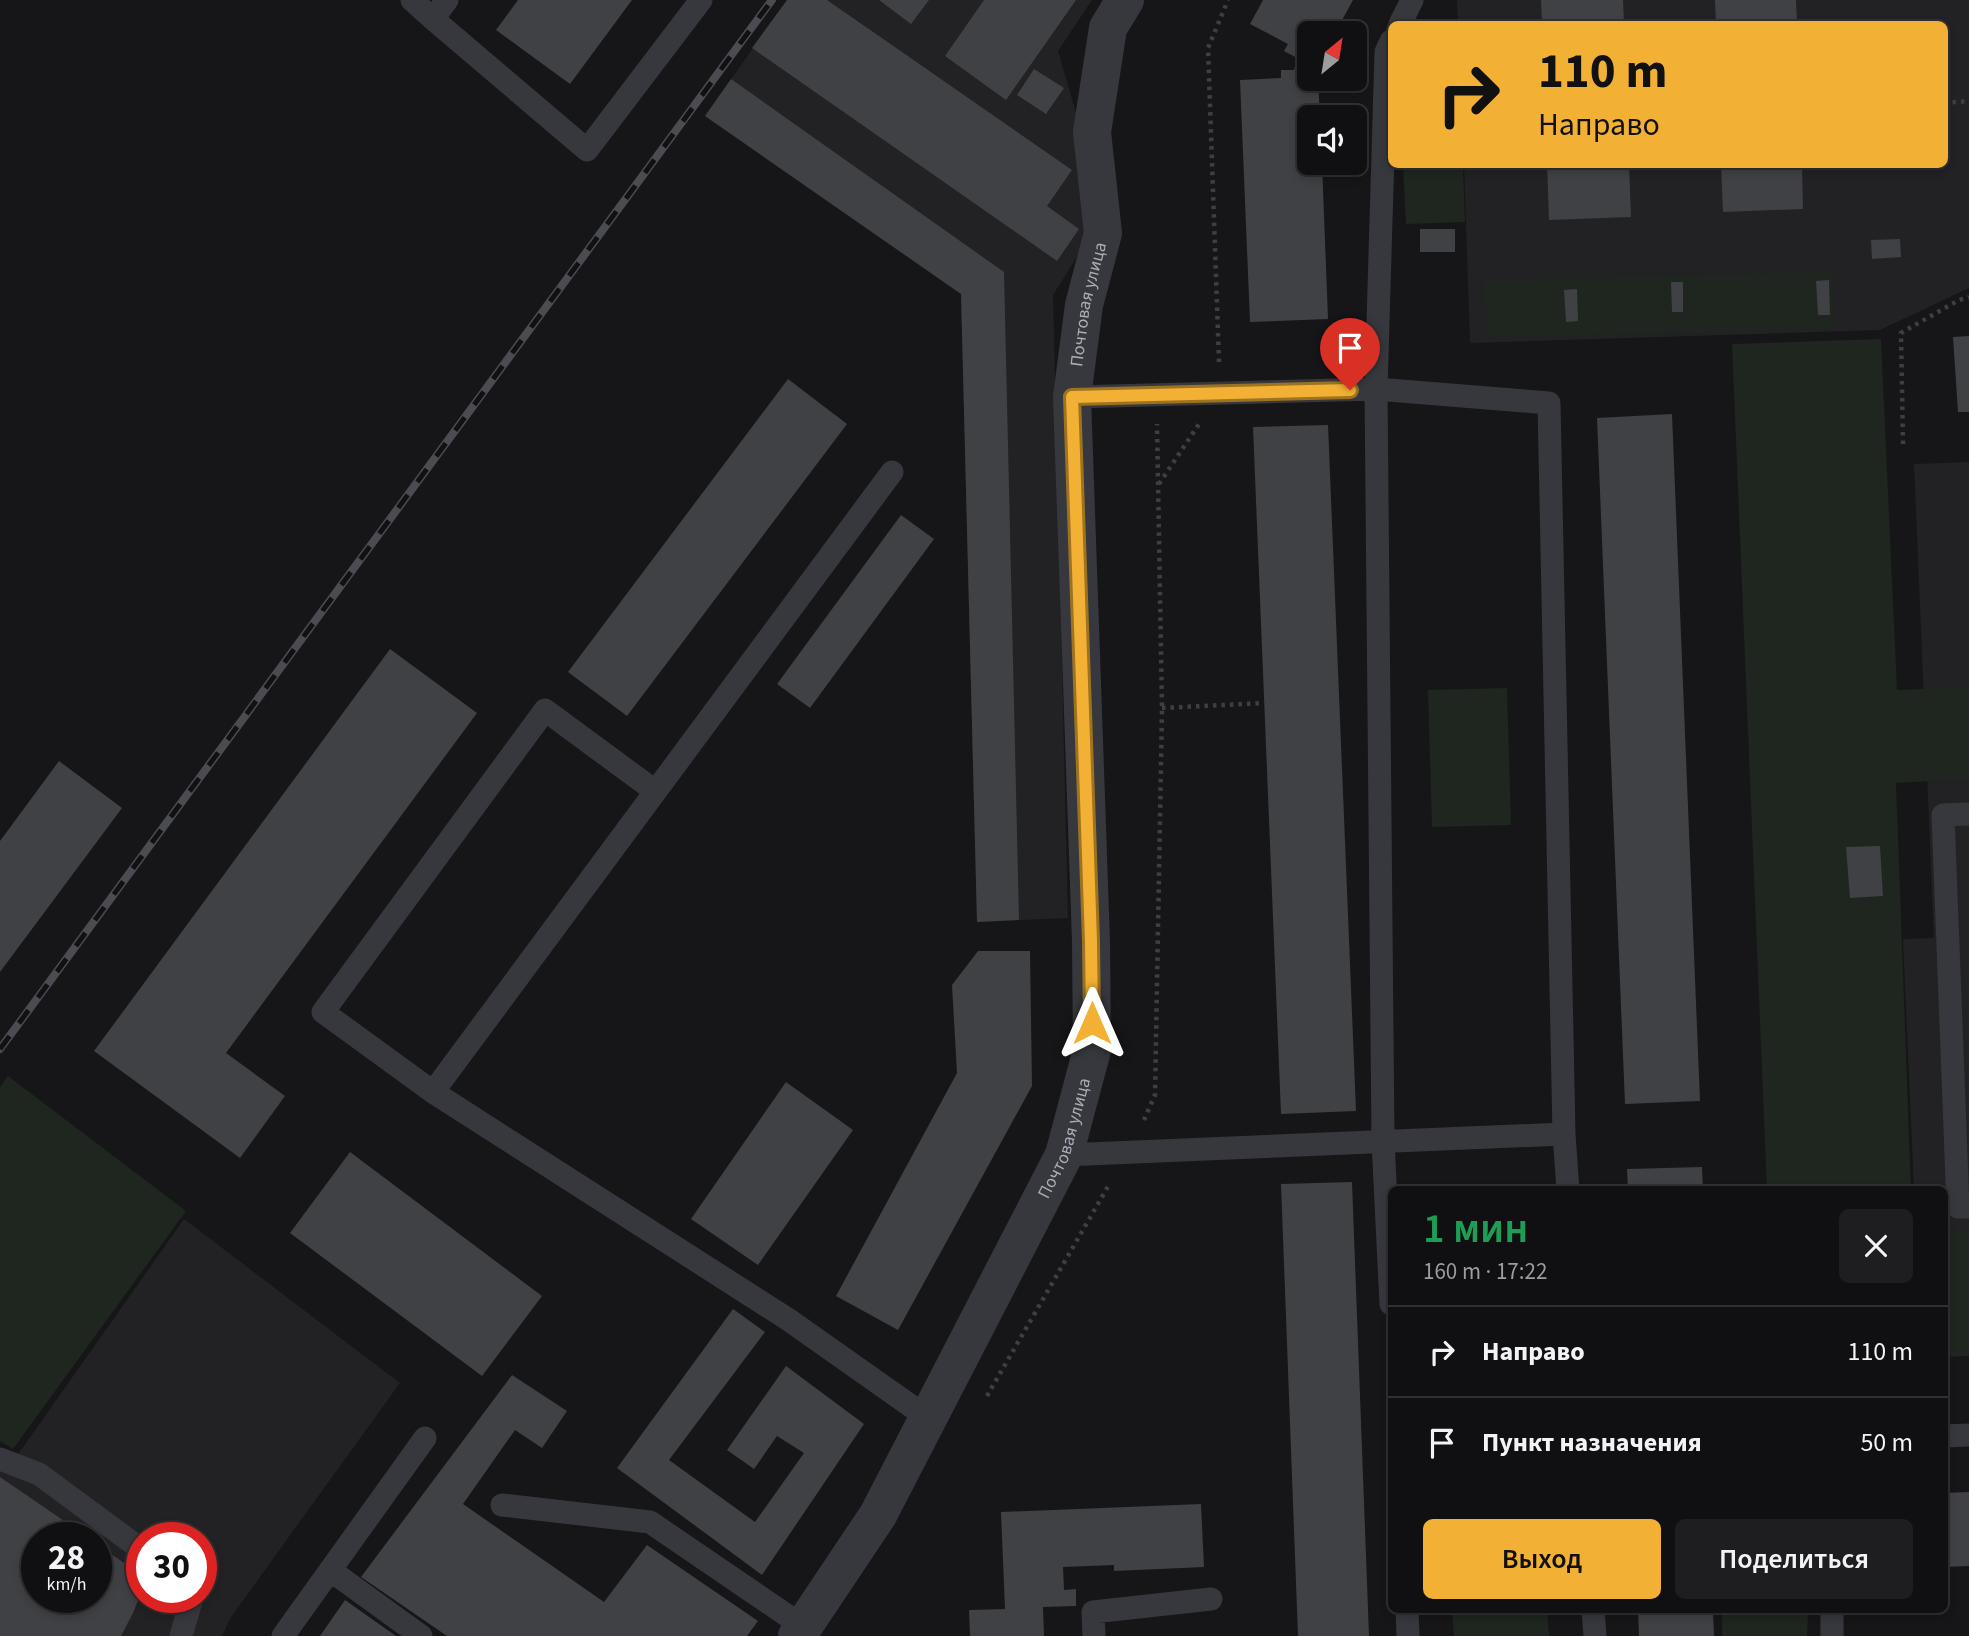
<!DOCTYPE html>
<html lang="ru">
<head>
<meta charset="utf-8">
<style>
	body { margin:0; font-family:"Source Sans 3",sans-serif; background:#1e1e20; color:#f1f3f6; height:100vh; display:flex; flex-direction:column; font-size:26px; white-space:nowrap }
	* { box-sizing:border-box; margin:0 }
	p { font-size:23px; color:#9c9d9f }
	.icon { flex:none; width:38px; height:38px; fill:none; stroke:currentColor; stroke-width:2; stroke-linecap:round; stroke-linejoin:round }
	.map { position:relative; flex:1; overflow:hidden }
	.details { position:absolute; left:1388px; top:1186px; width:560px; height:427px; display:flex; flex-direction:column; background:#101012; border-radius:10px; box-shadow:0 4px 10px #0003,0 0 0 2px #303032 }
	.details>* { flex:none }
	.top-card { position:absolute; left:1388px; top:21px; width:560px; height:147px; border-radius:10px; box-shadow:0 4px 10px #0003,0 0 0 2px #303032; background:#f2b134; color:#111; overflow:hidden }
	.needle { width:46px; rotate:30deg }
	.buttons { position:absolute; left:1297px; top:21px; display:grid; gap:14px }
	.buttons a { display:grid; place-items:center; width:70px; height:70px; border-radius:10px; background:#101012; box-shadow:0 4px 10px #0003,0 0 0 2px #303032; font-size:35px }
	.speed { position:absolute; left:21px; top:1522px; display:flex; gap:14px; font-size:35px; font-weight:700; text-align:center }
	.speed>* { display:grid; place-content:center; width:91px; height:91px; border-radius:50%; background:#101012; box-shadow:0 4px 10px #0003,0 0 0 2px #303032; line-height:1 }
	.speed small { font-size:18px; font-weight:400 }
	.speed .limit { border:10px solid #d22; background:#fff; color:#111 }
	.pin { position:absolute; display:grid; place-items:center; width:60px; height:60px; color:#fff; margin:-72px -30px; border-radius:50% 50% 50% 0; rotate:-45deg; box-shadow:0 0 7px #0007 }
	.pin .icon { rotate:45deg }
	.me { position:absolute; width:77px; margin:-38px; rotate:0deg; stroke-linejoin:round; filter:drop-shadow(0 0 5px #0008) }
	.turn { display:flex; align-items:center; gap:24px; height:147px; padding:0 35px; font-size:32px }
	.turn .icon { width:91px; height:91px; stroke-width:2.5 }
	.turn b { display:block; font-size:49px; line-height:60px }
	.round { display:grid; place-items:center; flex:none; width:74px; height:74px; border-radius:10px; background:#1e1e20 }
	.summary { display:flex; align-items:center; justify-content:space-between; height:119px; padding:0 35px }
	h1 { font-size:42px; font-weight:600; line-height:52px; color:#1e9e55 }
	.primary-button { display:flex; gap:14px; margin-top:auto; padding:14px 35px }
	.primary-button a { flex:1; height:80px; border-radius:10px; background:#f2b134; color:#111; font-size:28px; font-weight:600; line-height:80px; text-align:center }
	.primary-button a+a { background:#1e1e20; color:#f1f3f6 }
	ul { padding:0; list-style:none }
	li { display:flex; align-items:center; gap:21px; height:91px; padding:0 35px; border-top:2px solid #303032 }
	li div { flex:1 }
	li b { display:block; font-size:26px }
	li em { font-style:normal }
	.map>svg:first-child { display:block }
	.built { fill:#222225; fill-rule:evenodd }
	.green { fill:#1e261f }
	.building { fill:#404145 }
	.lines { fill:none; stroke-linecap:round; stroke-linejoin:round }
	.path { stroke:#3d3f44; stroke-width:4.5; stroke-dasharray:3.5 5; stroke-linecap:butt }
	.service { stroke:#37383d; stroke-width:23 }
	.minor { stroke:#37383d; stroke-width:38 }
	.rail-casing { stroke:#4a4c52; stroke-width:8 }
	.rail { stroke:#111113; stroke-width:5; stroke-dasharray:16; stroke-linecap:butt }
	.route-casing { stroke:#9d7322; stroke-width:18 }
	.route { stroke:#f2b134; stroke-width:12 }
	.labels { text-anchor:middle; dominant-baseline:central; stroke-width:7; stroke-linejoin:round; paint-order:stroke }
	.street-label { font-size:18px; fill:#a8adb8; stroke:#111113 }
</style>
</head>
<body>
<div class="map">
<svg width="1969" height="1636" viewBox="0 0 1969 1636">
	<rect width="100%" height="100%" fill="#161618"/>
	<path class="built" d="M787 0H1092L1058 51 1105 212 1053 295 1068 918 977 922 961 294 705 116Z
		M1457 0H1969V288L1880 330 1470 343 1464 165 1944 164V24H1458Z
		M1969 462V1349L1944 1350V1190H1914L1903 939 1934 938 1914 464Z
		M184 1219 400 1383 231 1617 222 1636H0V1453L14 1460ZM37 1538H96V1598H37ZM142 1538H201V1598H142Z"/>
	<path class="green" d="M1403 165H1463L1465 222 1406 224Z
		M1832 272 1834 329 1486 337 1484 280Z
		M1881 339 1897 690 1969 687V779L1896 783 1911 1190H1767L1732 344Z
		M1507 688 1511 825 1432 827 1428 690Z
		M8 1076 186 1211 13 1449 0 1441V1087Z
		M1969 1232V1356L1944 1357V1233Z
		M1452 1610H1547L1549 1636H1454Z
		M1722 1610H1808L1807 1636H1722Z"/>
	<path class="building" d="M518 0H632L570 84 496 30Z
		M787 0H827L1072 170 1047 206 1079 229 1057 261 752 48Z
		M879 0H929L911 24Z
		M984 0H1076L1006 100 945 56Z
		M1263 0H1353L1335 33H1309V79H1318L1320 117H1309V163H1322L1328 319 1250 322 1240 80 1281 78V70H1294L1297 58 1284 51 1288 44 1250 24Z
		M1541 0H1623L1624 24H1542Z
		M1715 0H1796L1797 24H1716Z
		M1034 69 1064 88 1046 114 1017 95Z
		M731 79 1004 272 1019 920 977 922 961 294 705 116Z
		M1547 164H1629L1631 217 1549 220Z
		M1721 164H1802L1803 209 1723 212Z
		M1420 229H1455V252H1420Z
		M1900 239 1901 257 1872 259 1871 240Z
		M1829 280 1830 315H1818L1816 281Z
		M1671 282H1683V312H1672Z
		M1577 289 1578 321 1566 322 1564 290Z
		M1969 336V412H1958L1953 337Z
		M788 379 847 424 627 716 568 672Z
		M1672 414 1700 1101 1625 1104 1597 418Z
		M1328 425 1356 1111 1281 1114 1253 427Z
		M901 515 934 539 810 708 777 684Z
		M390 649 477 713 226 1053 285 1096 240 1158 94 1051Z
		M59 761 122 808 0 972V841Z
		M1880 846 1883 896 1850 898 1846 847Z
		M978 951H1030L1032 1086 898 1330 836 1296 957 1073 952 985Z
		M786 1082 853 1130 758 1265 691 1219Z
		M350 1152 542 1296 482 1376 290 1233Z
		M1702 1167 1703 1190H1628L1627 1169Z
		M1352 1182 1369 1636H1298L1281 1184Z
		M733 1309 765 1332 669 1460 755 1522 804 1453 777 1436 754 1469 727 1450 786 1366 864 1424 762 1575 617 1468Z
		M512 1375 567 1411 542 1448 515 1430 463 1504 604 1602 647 1545 758 1621 747 1636H447L361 1577Z
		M0 1477 89 1538H37V1598H96V1544L142 1575V1590L133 1613 121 1636H0Z
		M1969 1492V1566L1944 1567V1493Z
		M1201 1504 1204 1567 1114 1571V1565L1063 1567 1064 1590 1076 1589V1606L1043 1607 1044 1636H970L969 1610 1005 1609 1001 1512Z
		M345 1600 396 1636H320Z
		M1638 1610H1713L1714 1636H1639Z"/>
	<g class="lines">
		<path class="path" d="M1944 103 1969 101
			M1219 362 1208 48 1228 0
			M1903 444 1901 333 1959 300 1969 297
			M1159 484 1199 424
			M1162 708 1264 703
			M1144 1120 1155 1095 1162 708 1157 424
			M987 1396 1110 1183"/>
		<path class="service" d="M412 0 433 19 447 0
			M433 19 587 150 701 0
			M1400 24 1412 0
			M1391 41 1386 52 1376 389 1383 1141 1391 1304
			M1072 397 1376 389 1549 403 1564 1134 1568 1190
			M892 472 433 1092 789 1320 928 1418
			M1969 814 1943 815 1958 1207H1969
			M433 1092 323 1012 545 710 655 791
			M1064 1155 1564 1134
			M1944 1436 1969 1435
			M0 1459 39 1474 142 1550
			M502 1505 650 1522 804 1627
			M330 1570 421 1636
			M1407 1610 1408 1636
			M1593 1610 1595 1636
			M1832 1610V1636
			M181 1636 192 1598
			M283 1636 425 1438
			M1094 1636 1093 1612 1211 1599"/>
		<path class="minor" id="s1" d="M797 1636 878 1515 1064 1155 1092 1050 1091 941 1072 397 1084 305 1103 233 1092 132 1108 28 1125 0"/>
		<g class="rail-casing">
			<path id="rail" d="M0 1049 772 0"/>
		</g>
		<use href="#rail" class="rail"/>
	</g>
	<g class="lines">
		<g class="route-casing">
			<path id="route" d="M1092 1023 1091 941 1072 397 1350 390"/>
		</g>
		<use href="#route" class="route"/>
	</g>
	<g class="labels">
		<g class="street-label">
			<text stroke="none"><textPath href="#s1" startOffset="1407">Почтовая улица</textPath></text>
			<text stroke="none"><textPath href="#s1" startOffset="567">Почтовая улица</textPath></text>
		</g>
	</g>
</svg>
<div class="buttons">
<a><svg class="needle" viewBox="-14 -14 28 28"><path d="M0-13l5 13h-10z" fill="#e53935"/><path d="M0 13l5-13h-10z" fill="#9c9d9f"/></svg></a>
<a><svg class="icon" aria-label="sound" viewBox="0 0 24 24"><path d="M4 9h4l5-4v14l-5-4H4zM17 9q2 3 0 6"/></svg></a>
</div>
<div class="speed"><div>28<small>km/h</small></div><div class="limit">30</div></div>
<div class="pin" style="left:1350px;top:390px;background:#d93025"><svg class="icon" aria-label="arrive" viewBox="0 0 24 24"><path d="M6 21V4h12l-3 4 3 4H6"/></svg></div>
<svg class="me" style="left:1092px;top:1023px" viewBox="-20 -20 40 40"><path d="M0-17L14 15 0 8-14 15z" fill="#f2b134" stroke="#fff" stroke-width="4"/></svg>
<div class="top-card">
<div class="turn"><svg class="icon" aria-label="right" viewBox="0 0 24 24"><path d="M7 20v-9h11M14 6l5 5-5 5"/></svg><div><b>110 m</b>Направо</div></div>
</div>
<section class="details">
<div class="summary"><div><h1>1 мин</h1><p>160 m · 17:22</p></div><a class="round"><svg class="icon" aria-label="close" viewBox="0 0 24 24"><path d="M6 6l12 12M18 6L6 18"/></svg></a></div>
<ul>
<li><svg class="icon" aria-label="right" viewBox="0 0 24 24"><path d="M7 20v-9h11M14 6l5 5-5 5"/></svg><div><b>Направо</b></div><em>110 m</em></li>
<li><svg class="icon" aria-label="arrive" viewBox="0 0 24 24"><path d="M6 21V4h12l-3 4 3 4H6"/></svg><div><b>Пункт назначения</b></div><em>50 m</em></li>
</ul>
<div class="primary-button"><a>Выход</a><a>Поделиться</a></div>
</section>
</div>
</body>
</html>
